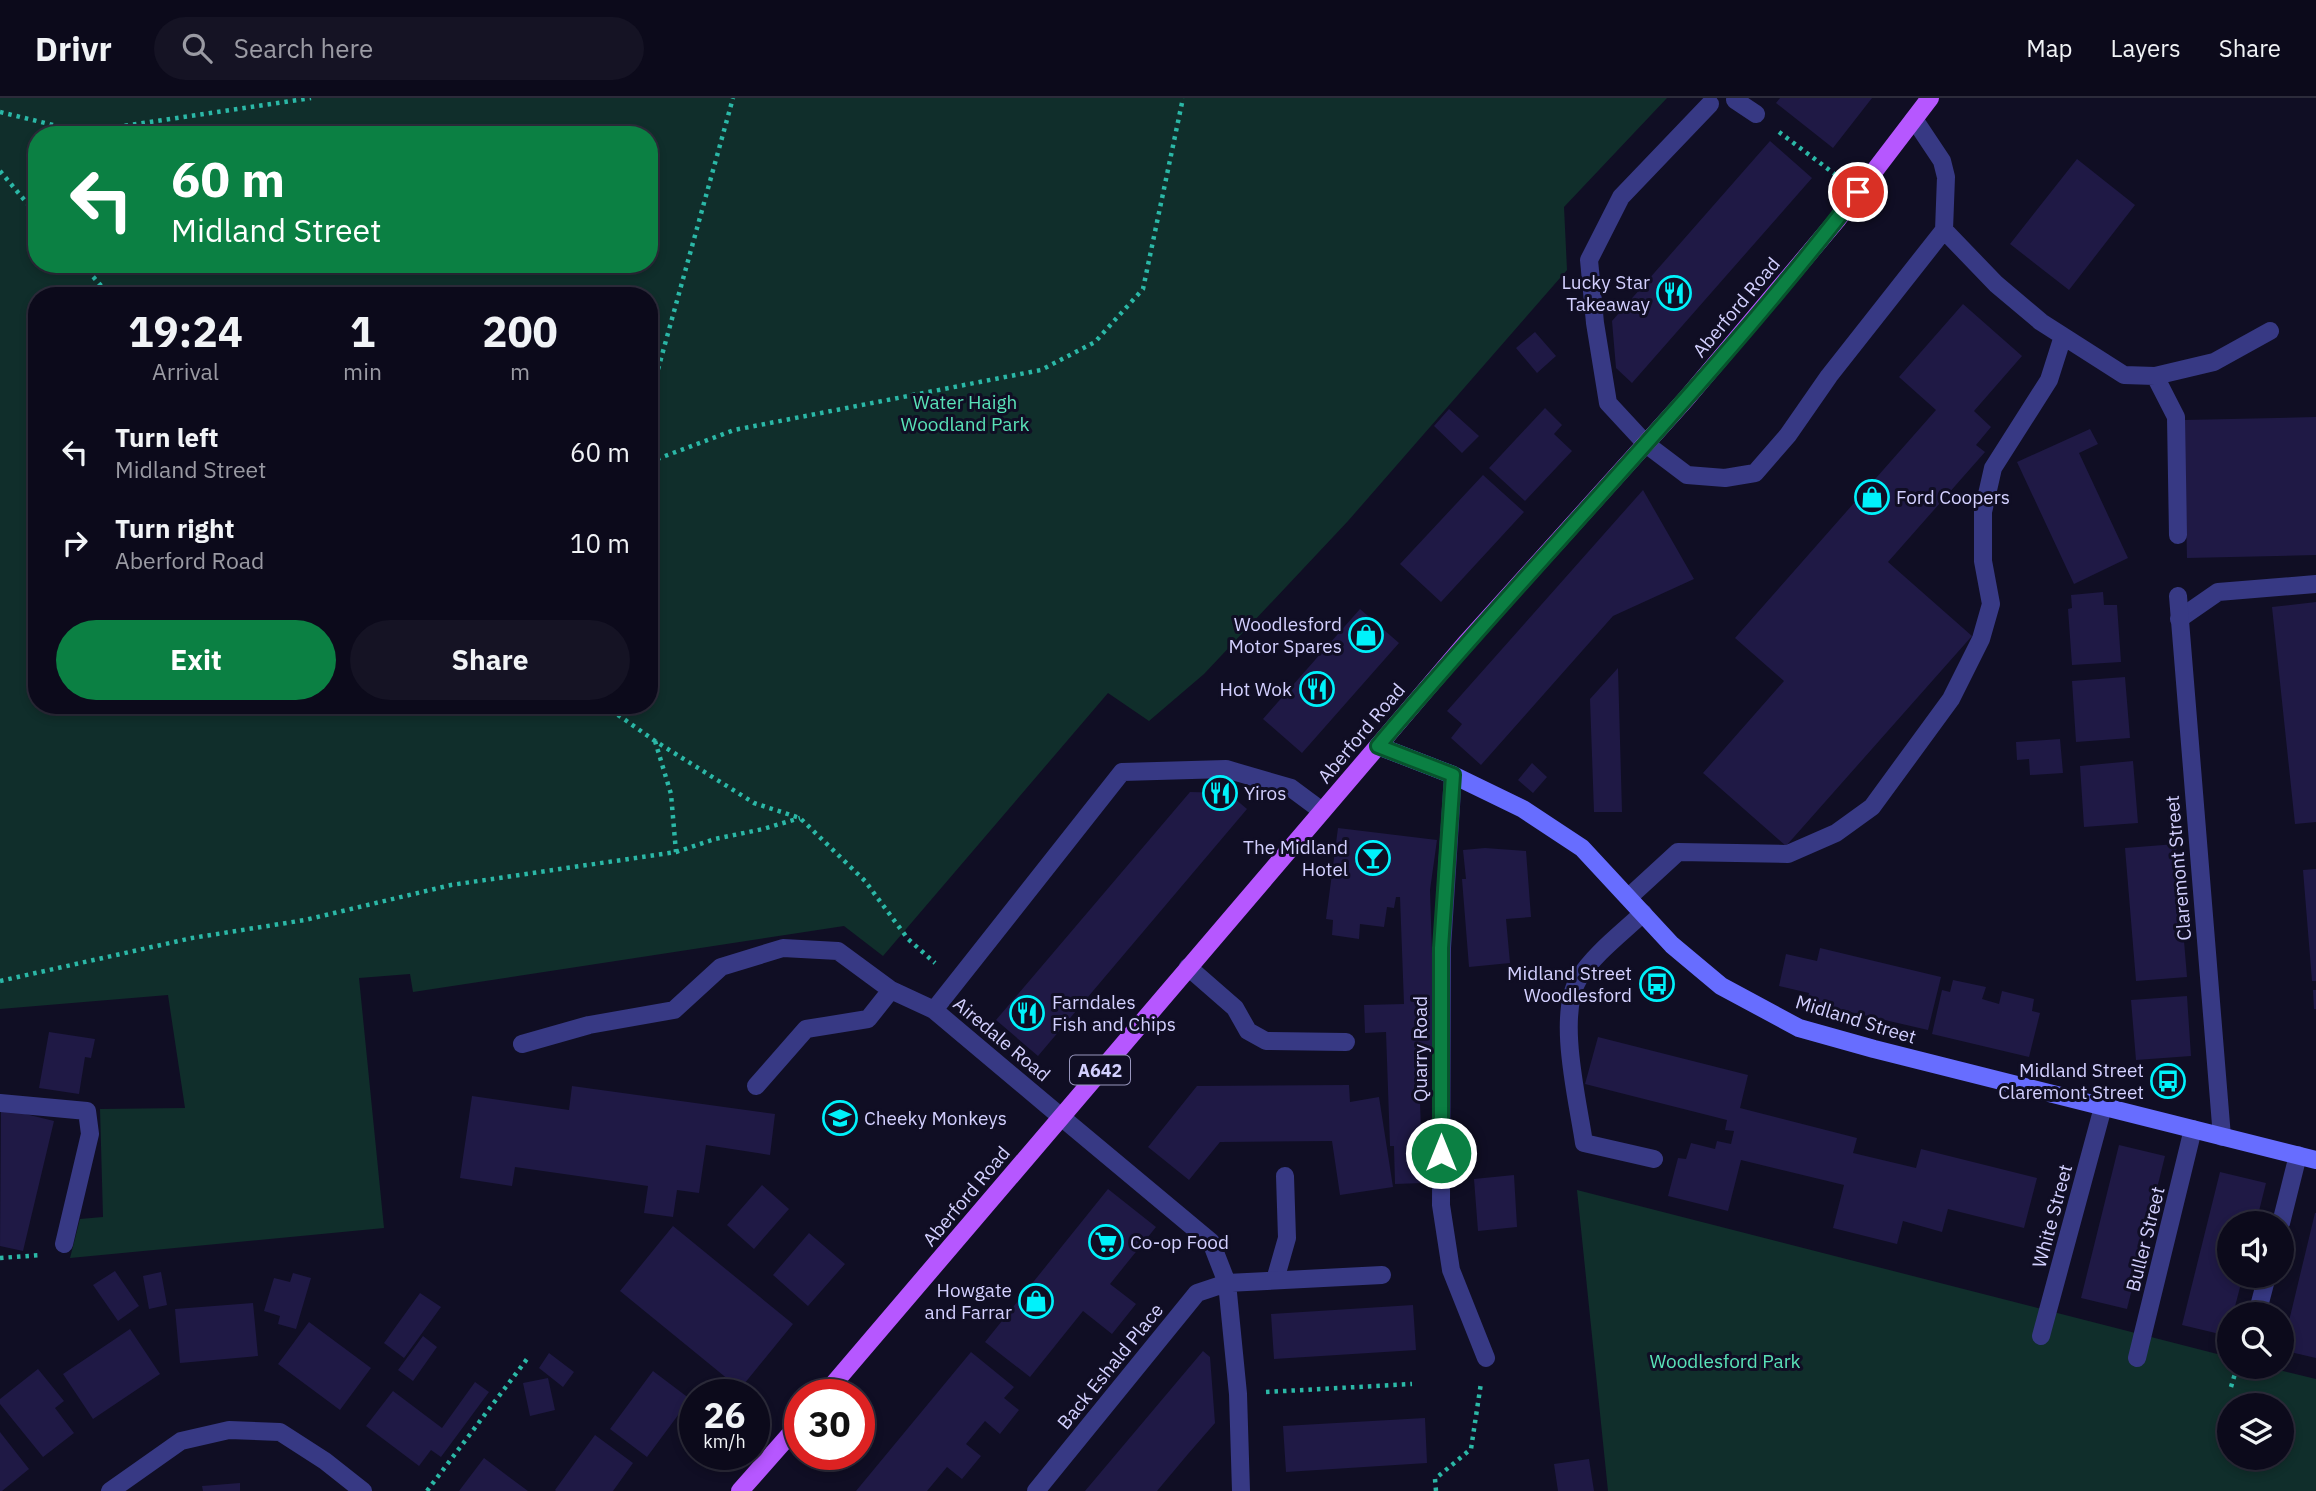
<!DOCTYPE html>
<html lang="en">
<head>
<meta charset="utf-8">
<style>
	body { margin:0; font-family:"IBM Plex Sans",sans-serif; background:#151324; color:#f1f3f6; height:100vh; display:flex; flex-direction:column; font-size:26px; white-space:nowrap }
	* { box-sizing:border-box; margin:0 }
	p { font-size:23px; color:#9a9aa3 }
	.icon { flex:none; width:38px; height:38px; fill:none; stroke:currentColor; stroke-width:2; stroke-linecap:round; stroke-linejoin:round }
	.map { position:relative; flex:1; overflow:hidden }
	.sheet { position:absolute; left:28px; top:189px; width:630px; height:427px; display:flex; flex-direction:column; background:#0c0a1b; border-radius:28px; box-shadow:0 4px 10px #0003,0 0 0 2px #2c2b3a }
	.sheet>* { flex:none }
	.hud { position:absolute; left:28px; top:28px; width:630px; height:147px; border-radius:28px; box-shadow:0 4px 10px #0003,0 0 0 2px #2c2b3a; background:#0b8043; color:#fff; overflow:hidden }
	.tools { position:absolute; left:2217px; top:1113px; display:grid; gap:14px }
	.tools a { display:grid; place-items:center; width:77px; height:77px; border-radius:50%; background:#0c0a1b; box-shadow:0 4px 10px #0003,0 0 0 2px #2c2b3a; font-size:35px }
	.speed { position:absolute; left:679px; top:1281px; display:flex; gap:14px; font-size:35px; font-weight:700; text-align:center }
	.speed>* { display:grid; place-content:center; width:91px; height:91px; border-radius:50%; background:#0c0a1b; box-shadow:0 4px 10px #0003,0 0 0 2px #2c2b3a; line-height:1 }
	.speed small { font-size:18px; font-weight:400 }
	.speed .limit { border:10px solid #d22; background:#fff; color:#111 }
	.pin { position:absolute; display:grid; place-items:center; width:60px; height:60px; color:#fff; margin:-30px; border:4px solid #fff; border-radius:50%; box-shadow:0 2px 7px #0007 }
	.me { position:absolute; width:77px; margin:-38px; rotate:0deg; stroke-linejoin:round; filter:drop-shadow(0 0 5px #0008) }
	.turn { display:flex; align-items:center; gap:24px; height:147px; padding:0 28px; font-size:32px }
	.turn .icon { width:91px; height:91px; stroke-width:2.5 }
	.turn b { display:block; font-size:49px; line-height:60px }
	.eta { display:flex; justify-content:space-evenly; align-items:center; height:119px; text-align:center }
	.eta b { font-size:42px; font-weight:700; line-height:49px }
	.primary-button { display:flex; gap:14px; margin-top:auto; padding:14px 28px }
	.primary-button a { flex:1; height:80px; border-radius:42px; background:#0b8043; color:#fff; font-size:28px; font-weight:700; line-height:80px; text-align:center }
	.primary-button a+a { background:#151324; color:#f1f3f6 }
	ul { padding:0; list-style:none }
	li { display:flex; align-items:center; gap:21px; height:91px; padding:0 28px }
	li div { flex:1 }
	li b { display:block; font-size:26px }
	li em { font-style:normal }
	header { display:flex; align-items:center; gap:42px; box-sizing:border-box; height:98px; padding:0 35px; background:#0c0a1b; border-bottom:2px solid #2c2b3a }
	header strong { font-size:33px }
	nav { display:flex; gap:38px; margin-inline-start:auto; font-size:24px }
	.search { width:490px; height:63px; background:#151324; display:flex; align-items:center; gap:18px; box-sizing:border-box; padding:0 24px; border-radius:38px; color:#9a9aa3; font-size:26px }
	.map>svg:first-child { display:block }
	.green { fill:#102e2b; fill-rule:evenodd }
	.building { fill:#1f1945 }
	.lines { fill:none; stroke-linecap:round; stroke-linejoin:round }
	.path { stroke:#2bb8a7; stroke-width:4.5; stroke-dasharray:3.5 5; stroke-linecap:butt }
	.lane { stroke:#373984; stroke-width:18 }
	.street { stroke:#373984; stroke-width:18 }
	.secondary { stroke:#676dff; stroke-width:18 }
	.primary { stroke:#b657ff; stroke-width:18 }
	.route-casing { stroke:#07532c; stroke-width:18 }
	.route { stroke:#0b8043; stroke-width:12 }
	.labels { text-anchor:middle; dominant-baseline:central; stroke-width:6; stroke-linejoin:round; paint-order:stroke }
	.shield { fill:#100e24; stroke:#9896bd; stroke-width:2 }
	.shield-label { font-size:18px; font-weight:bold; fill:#d3d0ff }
	.poi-label { font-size:19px; fill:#d3d0ff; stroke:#100e24; text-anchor:end }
	.street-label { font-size:19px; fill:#d3d0ff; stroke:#100e24 }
	.park-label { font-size:19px; fill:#59e2b8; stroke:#100e24 }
</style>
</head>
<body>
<header>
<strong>Drivr</strong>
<div class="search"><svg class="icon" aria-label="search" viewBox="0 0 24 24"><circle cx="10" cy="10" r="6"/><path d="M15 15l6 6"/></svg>Search here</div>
<nav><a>Map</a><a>Layers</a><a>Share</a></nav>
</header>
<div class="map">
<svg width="2316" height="1393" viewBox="0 0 2316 1393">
	<rect width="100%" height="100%" fill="#100e24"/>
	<path class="green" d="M0 0H1667L1564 109 1567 172 1348 423 1204 576 1149 623 1108 595 883 858 844 828 413 894 410 876 359 880 384 1130 70 1160 80 1121 103 1119 100 1011 185 1010 168 897 0 911ZM37 37H649V166H37ZM37 198H649V607H37Z
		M1577 1092 2229 1259 2230 1269H2267L2316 1281V1393H1608ZM2230 1307H2282V1360H2230Z"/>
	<path class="building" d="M1780 0H1872L1833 50 1776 5Z
		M1770 43 1812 80 1632 285 1616 270 1612 223Z
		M2077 61 2135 107 2069 192 2010 146Z
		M1963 206 2022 258 1974 313 1991 329 1976 347 1985 354 1888 464 1972 538 1786 748 1703 675 1784 583 1735 540 1936 312 1899 279Z
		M1535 234 1556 258 1537 275 1516 250Z
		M1545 310 1562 327 1554 336 1572 353 1525 403 1489 370Z
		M1449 311 1479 338 1462 355 1434 328Z
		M2316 319V457L2187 460 2184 322Z
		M2090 331 2098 346 2079 355 2128 460 2074 486 2017 364Z
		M1483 377 1524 414 1441 504 1400 466Z
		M1643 392 1694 481 1613 518 1481 667 1451 640 1462 626 1447 613Z
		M2103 494 2104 507H2117L2121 564 2072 567 2068 511 2072 510 2071 497Z
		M2316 504V724L2295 726 2272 509Z
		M1360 511 1399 545 1302 655 1263 621Z
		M1618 570 1622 714H1594L1590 601Z
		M2125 579 2130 640 2076 644 2072 583Z
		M2060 641 2063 675 2030 677 2029 661 2017 662 2016 644Z
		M2133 663 2138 725 2084 729 2080 668Z
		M1532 665 1547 679 1533 695 1518 682Z
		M1190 694 1228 695 1247 711 1038 958 996 922Z
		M1338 730 1437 742 1430 792 1435 950 1418 951 1423 1085 1395 1086 1394 1048H1390L1386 934 1365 935 1364 907 1404 906 1400 799H1396L1394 810 1387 809 1384 829 1360 826 1359 841 1332 837 1333 822 1326 821Z
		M2176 746 2187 879 2136 883 2125 750Z
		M1485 750 1526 753 1531 819 1506 821 1510 865 1469 869 1462 781H1466L1463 752Z
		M2316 771V883H2312L2303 772Z
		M1820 850 1941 879 1928 932 1807 904 1809 895 1779 888 1786 856 1817 863Z
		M1953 882 1986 889 1982 901 1999 906 2002 893 2034 901 2032 913 2040 915 2029 959 1932 936 1942 892 1950 894Z
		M2313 892H2316V911H2314Z
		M2187 898 2191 958 2136 962 2131 902Z
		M49 934 95 941 91 960 85 959 79 996 39 990Z
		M1598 939 1748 977 1740 1010 1857 1040 1853 1055 1916 1070 1921 1051 2037 1080 2024 1130 1948 1111 1942 1134 1903 1123 1897 1146 1833 1130 1844 1087 1741 1062 1728 1113 1668 1098 1678 1060 1686 1061 1691 1045 1715 1051 1717 1043 1731 1046 1734 1033 1725 1032 1727 1022 1585 986Z
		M1349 987 1350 1004 1379 999 1393 1089 1340 1097 1332 1043 1220 1044 1189 1082 1148 1049 1197 988Z
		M572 988 775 1016 770 1057 706 1047 699 1095 677 1092 673 1119 644 1115 648 1088 515 1069 512 1088 460 1080 472 998 569 1012Z
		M1 1010 54 1023 23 1153 0 1148Z
		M2119 1047 2165 1058 2127 1211 2081 1200Z
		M2220 1074 2266 1085 2256 1125H2230V1178H2243L2233 1216H2230L2228 1238 2182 1227Z
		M1514 1077 1517 1129 1478 1133 1474 1081Z
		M762 1087 789 1111 754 1151 727 1127Z
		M1108 1091 1156 1129 1110 1186 1136 1206 1112 1236 1083 1213 1030 1279 985 1244Z
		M2315 1115H2316V1260L2282 1252Z
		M673 1128 793 1226 740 1291 620 1193Z
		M809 1135 845 1166 808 1208 773 1177Z
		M115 1173 139 1208 118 1223 93 1187Z
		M161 1174 167 1207 149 1211 143 1178Z
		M293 1175 311 1180 296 1231 278 1226 280 1218 264 1213 274 1180 290 1184Z
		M420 1195 441 1209 404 1260 384 1245Z
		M253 1205 258 1258 180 1265 175 1211Z
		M1413 1207 1416 1252 1274 1261 1271 1216Z
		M309 1224 371 1270 340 1312 278 1266Z
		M130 1231 160 1276 93 1321 63 1276Z
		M423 1238 437 1249 413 1283 398 1272Z
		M1203 1253 1210 1259 1215 1325 1188 1356 1157 1393H1085Z
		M971 1254 1014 1289 1004 1300 1019 1312 1000 1336 985 1323 966 1346 981 1358 962 1381 947 1369 927 1393H856Z
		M549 1255 574 1274 563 1289 539 1270Z
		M38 1271 64 1303 55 1310 74 1335 43 1359 0 1306V1301Z
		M653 1273 690 1301 647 1359 610 1331Z
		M548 1280 555 1312 530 1318 523 1285Z
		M475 1284 489 1294 441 1359 431 1352 419 1368 366 1328 393 1293 442 1330Z
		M1425 1320 1427 1365 1286 1374 1283 1328Z
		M0 1334 29 1371 2 1393H0Z
		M595 1337 633 1365 613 1393H556L555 1392Z
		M484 1360 509 1379 528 1393H459Z
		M1589 1361 1594 1393H1558L1554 1366Z
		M240 1385V1393H203L202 1388Z"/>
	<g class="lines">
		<path class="path" d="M0 14 82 34 311 0
			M1779 34 1836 77
			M0 73 37 117
			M82 166 110 198
			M649 304 733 0
			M649 364 734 332 1041 272 1095 244 1143 191 1183 0
			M604 607 655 643 754 705 800 720 865 783 908 841 935 865
			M655 643 671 696 676 754
			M0 883 192 840 305 822 451 787 676 754 715 741 763 731 800 720
			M0 1160 41 1157
			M2231 1289 2237 1269
			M1266 1294 1412 1286
			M427 1393 527 1261
			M1436 1393 1435 1381 1471 1351 1481 1285"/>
		<path class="lane" d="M1737 0 1735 2 1756 16
			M1710 6 1621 99 1589 162 1595 225 1608 305 1646 346 1687 377 1725 380 1755 375 1788 337 1829 278 1944 132
			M1914 21 1942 63 1946 79 1944 132 1996 186 2041 224 2124 277 2155 278 2214 264 2270 233
			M2155 278 2176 319 2178 437
			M2179 521 2218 494 2316 486
			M1629 799 1678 754 1788 756 1836 735 1872 709 1951 601 1981 541 1991 506 1983 463V414L1993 370 2049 282 2063 238
			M1643 815C1622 835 1595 855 1579 880 1556 917 1578 1003 1584 1045L1654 1061
			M1188 869 1235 910 1248 933 1266 943 1346 944
			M522 946 589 927 674 912 721 869 783 850 838 853 891 892 934 912
			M756 988 806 931 868 921 891 892
			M1060 1018 934 912 1122 674 1226 671 1291 690 1322 713
			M1275 1182 1287 1140 1285 1078"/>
		<path class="street" d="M2178 498 2222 1039
			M1453 677 1442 850 1441 1107 1451 1172 1486 1260
			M0 1005 87 1013 90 1036 64 1146
			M1060 1018 1211 1144 1227 1185 1238 1296 1241 1393
			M2281 1125 2298 1057
			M2257 1216 2267 1178
			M2041 1238 2103 1009
			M2137 1260 2193 1031
			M110 1393 181 1343 229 1332 280 1334 325 1363 363 1393
			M1036 1393 1197 1195 1227 1185 1382 1177"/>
		<path class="secondary" d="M1378 648 1453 677 1523 711 1582 750 1672 847 1721 888 1799 930 1874 951 2316 1062"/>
		<path class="primary" d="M824 1297 1465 546 1686 301 1837 122 1930 0
			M740 1393 800 1325"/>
	</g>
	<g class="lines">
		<g class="route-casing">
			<path id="route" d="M1441 1055V850L1453 677 1378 648C1536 461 1709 287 1858 94"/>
		</g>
		<use href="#route" class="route"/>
	</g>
	<defs>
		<g id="restaurant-ring" transform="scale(1.75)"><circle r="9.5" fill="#100e24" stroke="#00f2fb" stroke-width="1.5"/><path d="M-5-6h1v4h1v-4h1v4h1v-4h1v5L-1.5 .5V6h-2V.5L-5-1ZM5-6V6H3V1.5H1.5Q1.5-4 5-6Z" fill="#00f2fb"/></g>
		<g id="shop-ring" transform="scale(1.75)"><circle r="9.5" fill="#100e24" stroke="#00f2fb" stroke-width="1.5"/><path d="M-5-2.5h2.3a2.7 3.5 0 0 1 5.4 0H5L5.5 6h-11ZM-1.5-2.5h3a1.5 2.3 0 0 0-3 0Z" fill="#00f2fb"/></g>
		<g id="bar-ring" transform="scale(1.75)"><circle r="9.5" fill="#100e24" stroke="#00f2fb" stroke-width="1.5"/><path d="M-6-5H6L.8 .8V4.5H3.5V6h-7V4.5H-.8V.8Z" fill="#00f2fb"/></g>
		<g id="bus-ring" transform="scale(1.75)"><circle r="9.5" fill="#100e24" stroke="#00f2fb" stroke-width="1.5"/><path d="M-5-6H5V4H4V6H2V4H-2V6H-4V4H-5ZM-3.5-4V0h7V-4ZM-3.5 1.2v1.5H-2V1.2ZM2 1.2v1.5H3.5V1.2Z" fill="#00f2fb"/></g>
		<g id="school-ring" transform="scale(1.75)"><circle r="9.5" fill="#100e24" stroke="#00f2fb" stroke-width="1.5"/><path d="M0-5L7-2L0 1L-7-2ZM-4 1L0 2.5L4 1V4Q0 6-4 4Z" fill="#00f2fb"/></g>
		<g id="supermarket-ring" transform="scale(1.75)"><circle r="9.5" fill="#100e24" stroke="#00f2fb" stroke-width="1.5"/><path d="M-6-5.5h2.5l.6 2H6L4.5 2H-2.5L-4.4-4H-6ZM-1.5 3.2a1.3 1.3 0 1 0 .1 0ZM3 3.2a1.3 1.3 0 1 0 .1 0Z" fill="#00f2fb"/></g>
	</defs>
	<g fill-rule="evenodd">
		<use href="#restaurant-ring" x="1674" y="195"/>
		<use href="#shop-ring" x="1872" y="399"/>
		<use href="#shop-ring" x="1366" y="537"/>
		<use href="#restaurant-ring" x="1317" y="591"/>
		<use href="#restaurant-ring" x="1220" y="695"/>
		<use href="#bar-ring" x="1373" y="760"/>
		<use href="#bus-ring" x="1657" y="886"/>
		<use href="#restaurant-ring" x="1027" y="915"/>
		<use href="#bus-ring" x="2168" y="983"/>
		<use href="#school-ring" x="840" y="1020"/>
		<use href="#supermarket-ring" x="1106" y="1144"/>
		<use href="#shop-ring" x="1036" y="1203"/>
	</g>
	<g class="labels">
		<rect class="shield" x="1070" y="957.5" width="60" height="29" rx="5"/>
		<g class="shield-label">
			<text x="1100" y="972">A642</text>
		</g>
		<g class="poi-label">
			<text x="1650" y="184">Lucky Star<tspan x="1650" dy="22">Takeaway</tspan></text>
			<text x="1896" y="399" text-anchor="start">Ford Coopers</text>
			<text x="1342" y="526">Woodlesford<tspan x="1342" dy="22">Motor Spares</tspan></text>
			<text x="1292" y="591">Hot Wok</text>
			<text x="1244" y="695" text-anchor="start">Yiros</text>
			<text x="1348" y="749">The Midland<tspan x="1348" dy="22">Hotel</tspan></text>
			<text x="1632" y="875">Midland Street<tspan x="1632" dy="22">Woodlesford</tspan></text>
			<text x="1052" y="904" text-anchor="start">Farndales<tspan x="1052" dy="22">Fish and Chips</tspan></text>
			<text x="2144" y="972">Midland Street<tspan x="2144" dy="22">Claremont Street</tspan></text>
			<text x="864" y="1020" text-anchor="start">Cheeky Monkeys</text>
			<text x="1130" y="1144" text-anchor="start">Co-op Food</text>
			<text x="1012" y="1192">Howgate<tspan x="1012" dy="22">and Farrar</tspan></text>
		</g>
		<g class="street-label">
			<text transform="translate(1736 209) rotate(-50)">Aberford Road</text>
			<text transform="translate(1361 635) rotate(-50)">Aberford Road</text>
			<text transform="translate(2178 770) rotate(-95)">Claremont Street</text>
			<text transform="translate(1856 921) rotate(17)">Midland Street</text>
			<text transform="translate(1002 941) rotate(40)">Airedale Road</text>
			<text transform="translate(1420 951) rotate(-90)">Quarry Road</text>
			<text transform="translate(966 1098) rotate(-50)">Aberford Road</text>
			<text transform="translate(2052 1118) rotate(-75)">White Street</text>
			<text transform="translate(2145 1141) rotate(-76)">Buller Street</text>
			<text transform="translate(1110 1268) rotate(-51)">Back Eshald Place</text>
		</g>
		<g class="park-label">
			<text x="965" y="304">Water Haigh<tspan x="965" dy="22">Woodland Park</tspan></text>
			<text x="1725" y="1263">Woodlesford Park</text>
		</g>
	</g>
</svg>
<div class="tools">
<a><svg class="icon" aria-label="sound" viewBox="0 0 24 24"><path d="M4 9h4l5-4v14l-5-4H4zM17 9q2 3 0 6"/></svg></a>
<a><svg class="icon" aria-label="search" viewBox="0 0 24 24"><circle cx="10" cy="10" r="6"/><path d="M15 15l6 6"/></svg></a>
<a><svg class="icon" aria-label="layers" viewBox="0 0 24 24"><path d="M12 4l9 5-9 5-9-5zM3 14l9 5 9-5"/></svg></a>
</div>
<div class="speed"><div>26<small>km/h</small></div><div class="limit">30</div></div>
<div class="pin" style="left:1858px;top:94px;background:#d93025"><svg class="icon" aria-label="arrive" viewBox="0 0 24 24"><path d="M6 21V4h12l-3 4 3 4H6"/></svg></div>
<svg class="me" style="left:1441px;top:1055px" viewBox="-20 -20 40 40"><circle r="17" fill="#0b8043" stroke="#fff" stroke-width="3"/><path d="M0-11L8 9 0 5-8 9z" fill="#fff"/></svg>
<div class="hud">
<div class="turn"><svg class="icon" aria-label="left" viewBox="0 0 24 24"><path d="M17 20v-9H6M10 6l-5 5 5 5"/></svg><div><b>60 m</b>Midland Street</div></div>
</div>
<section class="sheet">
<div class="eta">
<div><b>19:24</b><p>Arrival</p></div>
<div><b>1</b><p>min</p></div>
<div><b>200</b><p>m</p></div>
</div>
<ul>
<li><svg class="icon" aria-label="left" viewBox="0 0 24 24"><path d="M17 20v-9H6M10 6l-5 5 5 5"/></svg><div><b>Turn left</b><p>Midland Street</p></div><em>60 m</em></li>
<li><svg class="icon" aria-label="right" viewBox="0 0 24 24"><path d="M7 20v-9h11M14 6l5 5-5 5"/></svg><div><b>Turn right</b><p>Aberford Road</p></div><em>10 m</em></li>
</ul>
<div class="primary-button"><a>Exit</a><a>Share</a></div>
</section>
</div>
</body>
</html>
